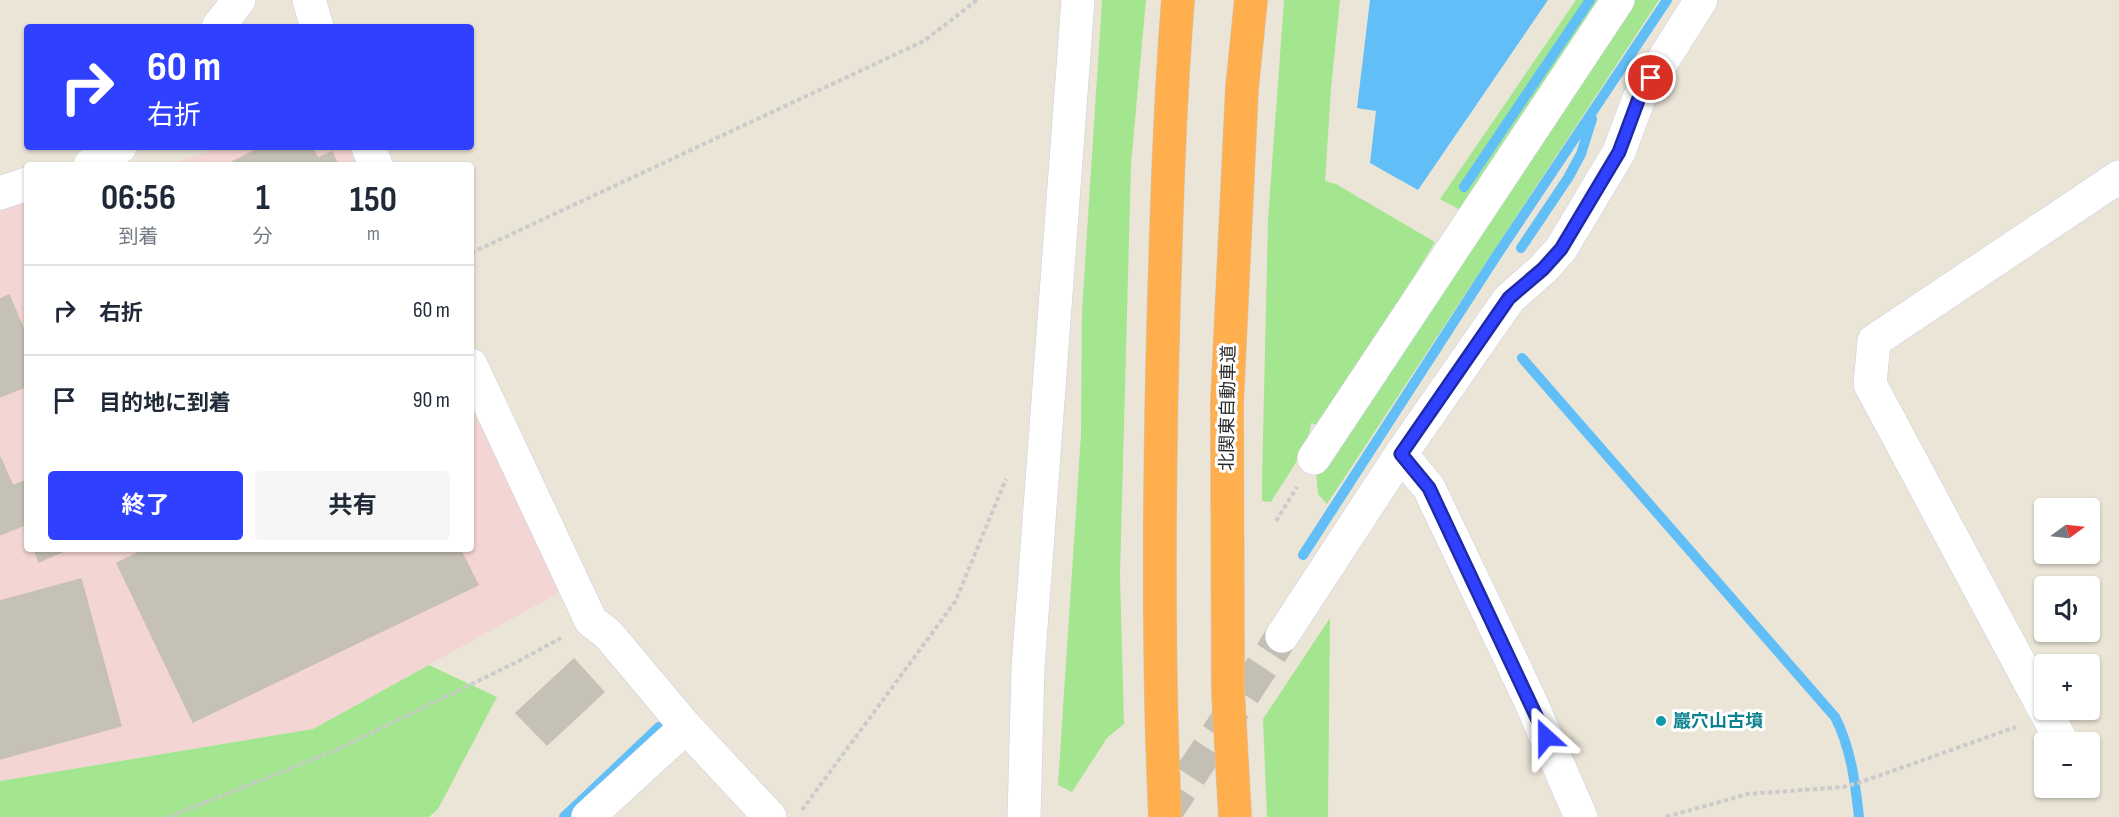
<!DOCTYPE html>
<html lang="ja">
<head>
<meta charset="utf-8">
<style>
	body { margin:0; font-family:"Sofia Sans Condensed","Noto Sans JP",sans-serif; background:#f6f6f7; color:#1f2937; height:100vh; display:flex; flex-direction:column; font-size:22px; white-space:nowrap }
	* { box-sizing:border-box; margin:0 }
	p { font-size:20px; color:#747a83 }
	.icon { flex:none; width:33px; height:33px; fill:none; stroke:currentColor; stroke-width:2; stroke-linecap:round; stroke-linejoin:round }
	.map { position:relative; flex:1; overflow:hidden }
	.sheet { position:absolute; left:24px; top:162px; width:450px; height:390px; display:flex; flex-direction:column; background:#fff; border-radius:6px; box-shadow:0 2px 4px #0004 }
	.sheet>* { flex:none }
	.hud { position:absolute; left:24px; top:24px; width:450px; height:126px; border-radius:6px; box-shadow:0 2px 4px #0004; background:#3040ff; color:#fff; overflow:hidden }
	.needle { width:39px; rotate:75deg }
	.buttons { position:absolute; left:2034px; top:498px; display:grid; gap:12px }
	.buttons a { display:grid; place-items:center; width:66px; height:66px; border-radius:6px; background:#fff; box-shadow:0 2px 4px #0004; font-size:30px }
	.pin { position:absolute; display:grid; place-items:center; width:51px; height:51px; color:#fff; margin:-26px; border:3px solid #fff; border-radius:50%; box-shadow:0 2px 6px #0007 }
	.me { position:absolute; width:66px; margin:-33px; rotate:336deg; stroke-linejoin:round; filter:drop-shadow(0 0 4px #0008) }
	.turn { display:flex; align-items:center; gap:21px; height:126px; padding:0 24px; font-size:27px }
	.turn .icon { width:78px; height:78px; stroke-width:2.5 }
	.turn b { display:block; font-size:42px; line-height:51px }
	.eta { display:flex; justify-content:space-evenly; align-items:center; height:102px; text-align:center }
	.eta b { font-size:36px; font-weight:700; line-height:42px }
	.action { display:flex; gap:12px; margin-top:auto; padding:12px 24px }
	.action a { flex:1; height:69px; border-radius:6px; background:#3040ff; color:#fff; font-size:24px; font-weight:700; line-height:69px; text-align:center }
	.action a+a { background:#f6f6f7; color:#1f2937 }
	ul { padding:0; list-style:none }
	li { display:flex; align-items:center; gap:18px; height:90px; padding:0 24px; border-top:2px solid #e0e1e3 }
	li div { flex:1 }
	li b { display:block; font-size:22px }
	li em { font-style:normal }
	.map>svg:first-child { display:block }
	.medical { fill:#f3d5d3 }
	.green { fill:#a3e68f }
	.water { fill:#62bef6 }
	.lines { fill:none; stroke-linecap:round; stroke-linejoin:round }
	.stream { stroke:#62bef6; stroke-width:10 }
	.building { fill:#c6c1b7; stroke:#c6c1b1; stroke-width:1.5 }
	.minor-tunnel { stroke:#c4bfb4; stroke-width:33; stroke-dasharray:33 16; stroke-linecap:butt }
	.minor-casing { stroke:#cdcee2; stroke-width:34 }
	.highway-casing { stroke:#cbcbcb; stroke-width:34 }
	.path { stroke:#cbcbcb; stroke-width:4; stroke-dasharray:4.5 3; stroke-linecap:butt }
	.minor { stroke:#fff; stroke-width:33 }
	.highway { stroke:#ffaf4e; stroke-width:33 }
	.route-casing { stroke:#1f2aa6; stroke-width:15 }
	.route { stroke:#3040ff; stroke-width:10 }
	.culture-dot { fill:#0f9aa8; stroke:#fff; stroke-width:2 }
	.labels { text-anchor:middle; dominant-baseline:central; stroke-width:6; stroke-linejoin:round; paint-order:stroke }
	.street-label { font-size:18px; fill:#272727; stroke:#fff }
	.culture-label { font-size:18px; font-weight:bold; fill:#0d838f; stroke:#fff; text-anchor:start }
</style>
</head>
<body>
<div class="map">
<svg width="2119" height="817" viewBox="0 0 2119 817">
	<rect width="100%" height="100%" fill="#ebe5d7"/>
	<path class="medical" d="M224 147H348L357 165H167Z
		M27 202V549H471V407L560 592 313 729 0 781V208Z"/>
	<path class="green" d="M1102 0H1146L1131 164 1120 575 1124 724 1107 738 1072 792 1058 785 1081 434 1082 310Z
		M1284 0H1340L1331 89 1325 181 1336 184 1435 242 1323 427 1311 423C1310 446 1283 482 1271 502L1262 501V481L1268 220Z
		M1576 0H1604L1464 212 1440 199Z
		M1631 0H1659L1327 504 1318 494 1316 472Z
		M1330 618 1328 817H1267L1263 719Z
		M429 665 497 697 438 809 429 817H0V781L313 729Z"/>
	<path class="water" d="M1370 0H1548L1418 190 1370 163 1376 111 1357 108Z"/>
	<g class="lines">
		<path class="stream" d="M1464 187 1590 0
			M1521 248 1568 178 1581 154 1592 119
			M1522 358 1835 717C1851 748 1855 782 1859 817
			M1303 555 1495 258 1667 0
			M564 817 659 727"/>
	</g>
	<path class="building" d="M262 147H312L318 158 332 152 338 165H226Z
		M9 295 27 337V386L0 397V299Z
		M0 457 13 486 27 480V533L24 525 0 535Z
		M34 549H68L39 562Z
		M146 549H460L478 585 193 722 117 563Z
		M81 579 121 726 0 759V601Z
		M574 659 604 692 547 745 516 713Z"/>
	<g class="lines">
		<path class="minor-tunnel" d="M1163 817 1282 636"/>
		<g class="minor-casing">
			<path id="minor" d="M309 0 317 27
				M218 27 239 0
				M368 147 376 165
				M90 165 120 147
				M0 193 27 184
				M471 365 591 621 608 634 686 727 770 817
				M1401 454 1429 488 1529 698 1581 817
				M1314 458 1618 0
				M1282 636 1401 454 1509 299 1543 269 1561 249 1619 152 1639 98 1701 0
				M2044 709 1870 384 1874 341 2119 177
				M2045 710 2062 742
				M588 817 686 727
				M1024 817 1028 668 1078 0"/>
		</g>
		<g class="highway-casing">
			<path id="highway" d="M1165 817C1157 645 1159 472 1164 299 1167 199 1170 100 1178 0
				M1235 817 1228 691 1227 403 1242 88 1251 0"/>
		</g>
		<path class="path" d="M471 253 924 41 977 0
			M1276 521 1297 487
			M802 810 955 602 1006 479
			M169 817 336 750 513 664 561 638
			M1666 817 1748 794 1843 787 1861 782 2016 727"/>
		<use href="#minor" class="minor"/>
		<use href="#highway" class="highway"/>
	</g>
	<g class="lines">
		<g class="route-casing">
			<path id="route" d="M1546 737 1429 488 1401 454 1509 298 1543 269 1561 249 1619 152 1639 98 1651 78"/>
		</g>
		<use href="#route" class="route"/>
	</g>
	<circle class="culture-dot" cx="1661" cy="721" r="6"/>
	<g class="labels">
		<g class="street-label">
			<text transform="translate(1228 408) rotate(-89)">北関東自動車道</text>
		</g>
		<g class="culture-label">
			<text x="1673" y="721">巖穴山古墳</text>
		</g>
	</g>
</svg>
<div class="buttons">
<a><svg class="needle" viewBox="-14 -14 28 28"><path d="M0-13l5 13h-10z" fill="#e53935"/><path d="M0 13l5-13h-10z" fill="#747a83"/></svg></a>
<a><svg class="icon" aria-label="sound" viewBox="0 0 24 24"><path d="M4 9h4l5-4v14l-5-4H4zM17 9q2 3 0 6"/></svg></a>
<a>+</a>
<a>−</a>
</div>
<div class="pin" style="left:1651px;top:78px;background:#d93025"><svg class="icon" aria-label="arrive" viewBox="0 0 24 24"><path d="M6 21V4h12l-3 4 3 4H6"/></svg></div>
<svg class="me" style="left:1546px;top:737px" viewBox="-20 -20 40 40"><path d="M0-17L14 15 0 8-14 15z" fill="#3040ff" stroke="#fff" stroke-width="4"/></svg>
<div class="hud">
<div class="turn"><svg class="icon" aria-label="right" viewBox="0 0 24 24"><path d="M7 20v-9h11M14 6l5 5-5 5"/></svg><div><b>60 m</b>右折</div></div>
</div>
<section class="sheet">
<div class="eta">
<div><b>06:56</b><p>到着</p></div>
<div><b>1</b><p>分</p></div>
<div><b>150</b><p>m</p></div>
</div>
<ul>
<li><svg class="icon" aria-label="right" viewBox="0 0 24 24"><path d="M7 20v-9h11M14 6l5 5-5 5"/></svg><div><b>右折</b></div><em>60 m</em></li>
<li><svg class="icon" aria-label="arrive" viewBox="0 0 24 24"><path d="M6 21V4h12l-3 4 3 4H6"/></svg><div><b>目的地に到着</b></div><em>90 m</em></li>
</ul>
<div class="action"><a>終了</a><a>共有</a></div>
</section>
</div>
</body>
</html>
